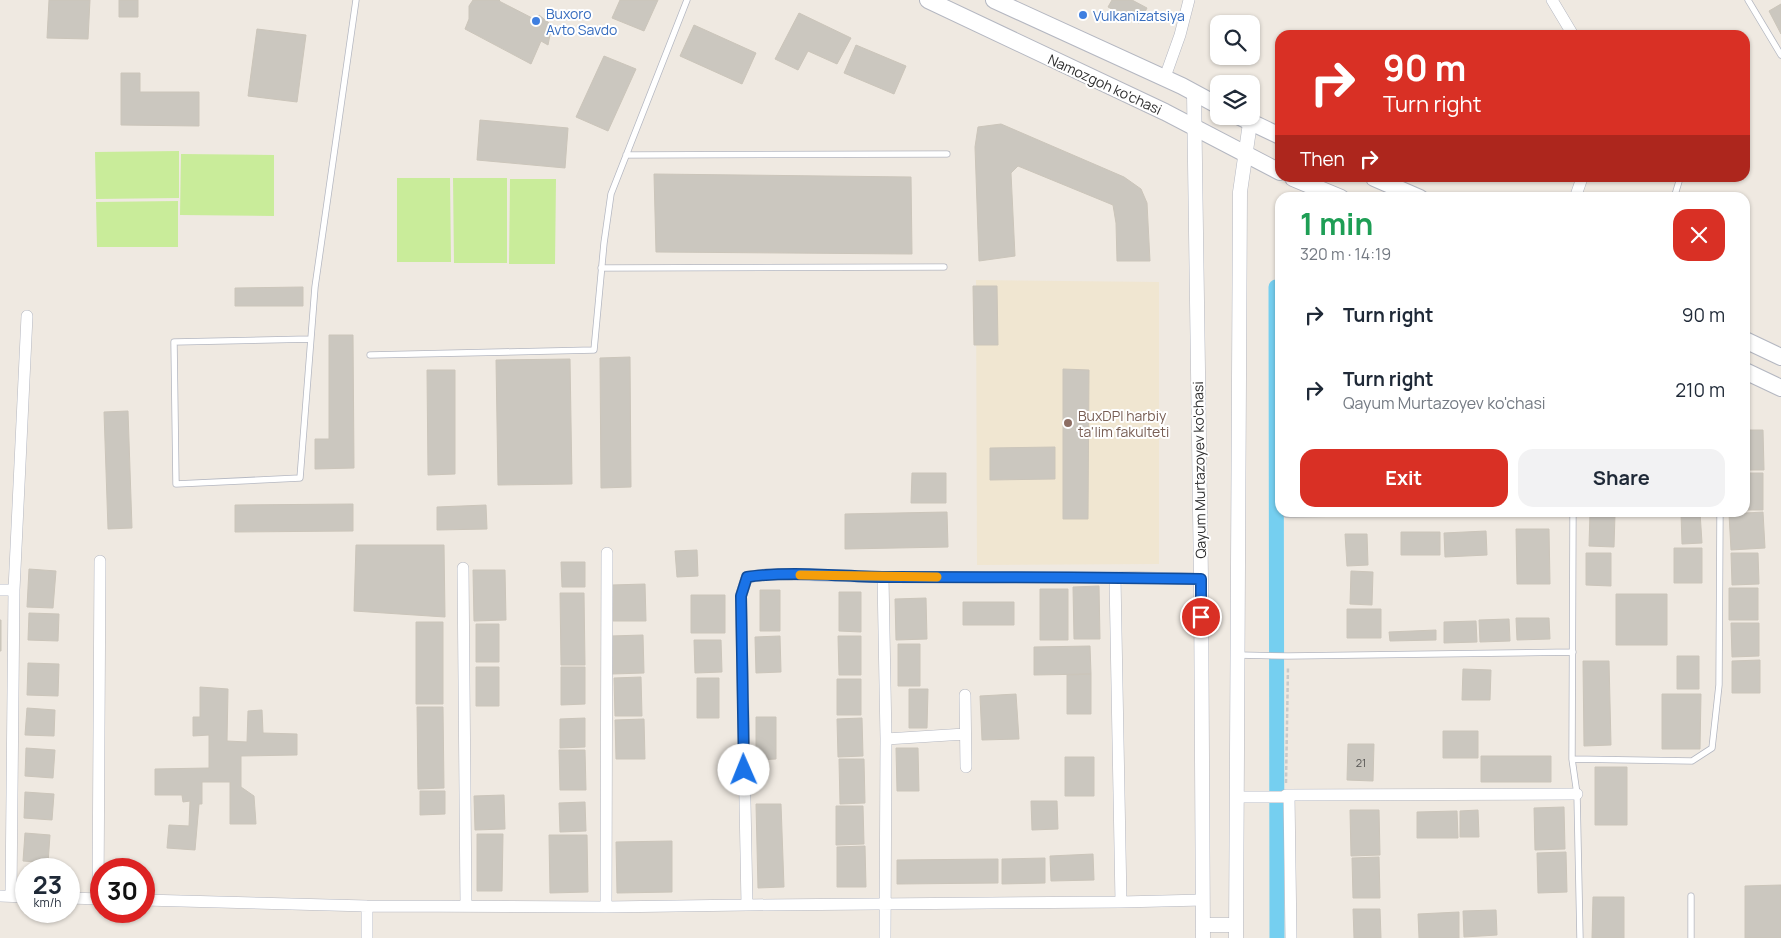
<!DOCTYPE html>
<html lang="en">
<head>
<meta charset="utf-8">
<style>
	body { margin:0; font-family:Manrope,sans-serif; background:#f2f2f3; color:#1f2937; height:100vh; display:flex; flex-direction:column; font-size:19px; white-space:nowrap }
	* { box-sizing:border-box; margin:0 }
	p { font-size:16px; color:#747a83 }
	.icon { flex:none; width:28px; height:28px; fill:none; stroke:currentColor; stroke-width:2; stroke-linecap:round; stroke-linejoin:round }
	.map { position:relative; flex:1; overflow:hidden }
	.panel { position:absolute; left:1275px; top:192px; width:475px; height:325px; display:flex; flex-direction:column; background:#fff; border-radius:15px; box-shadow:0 1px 4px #0004 }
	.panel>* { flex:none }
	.top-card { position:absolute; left:1275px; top:30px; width:475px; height:152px; border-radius:15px; box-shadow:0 1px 4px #0004; background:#d93025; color:#fff; overflow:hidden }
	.buttons { position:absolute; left:1210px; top:15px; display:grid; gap:10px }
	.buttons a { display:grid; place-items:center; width:50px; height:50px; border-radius:10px; background:#fff; box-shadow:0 1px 4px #0004; font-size:25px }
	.speed { position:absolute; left:15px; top:858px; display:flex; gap:10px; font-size:25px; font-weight:700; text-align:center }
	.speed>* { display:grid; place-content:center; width:65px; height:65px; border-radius:50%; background:#fff; box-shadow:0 1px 4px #0004; line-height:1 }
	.speed small { font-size:12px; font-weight:400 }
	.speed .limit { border:8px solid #d22; background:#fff; color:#111 }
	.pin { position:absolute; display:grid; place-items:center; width:42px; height:42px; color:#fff; margin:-21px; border:2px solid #fff; border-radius:50%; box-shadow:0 1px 5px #0007 }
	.me { position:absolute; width:55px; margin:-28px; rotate:359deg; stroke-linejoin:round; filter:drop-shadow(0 0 4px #0008) }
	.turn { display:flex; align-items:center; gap:18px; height:105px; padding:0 25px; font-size:22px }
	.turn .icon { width:65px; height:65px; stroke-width:2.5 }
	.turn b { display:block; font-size:35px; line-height:42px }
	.then { display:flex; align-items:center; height:48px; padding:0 25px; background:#0003; gap:10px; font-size:19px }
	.round { display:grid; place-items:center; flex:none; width:52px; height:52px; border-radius:15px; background:#f2f2f3 }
	.overview { display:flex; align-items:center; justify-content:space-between; height:85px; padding:0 25px }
	h1 { font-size:30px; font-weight:700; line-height:38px; color:#1e9e55 }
	.cta { display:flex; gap:10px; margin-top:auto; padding:10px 25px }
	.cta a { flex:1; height:58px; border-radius:15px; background:#d93025; color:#fff; font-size:20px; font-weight:700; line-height:58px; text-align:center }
	.cta a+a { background:#f2f2f3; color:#1f2937 }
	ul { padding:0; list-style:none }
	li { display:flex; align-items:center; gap:15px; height:75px; padding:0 25px }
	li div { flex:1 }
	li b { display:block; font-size:19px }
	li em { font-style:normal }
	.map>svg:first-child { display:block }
	.education { fill:#f0e6d1 }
	.pitch { fill:#c9ec9a }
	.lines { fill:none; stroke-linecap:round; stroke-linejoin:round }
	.canal { stroke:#75cff0; stroke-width:15 }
	.building { fill:#cbc7bf; stroke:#cbc5ba }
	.service-casing { stroke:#b4b7c1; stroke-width:7 }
	.minor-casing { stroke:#b4b7c1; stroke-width:12 }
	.tertiary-casing { stroke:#b4b7c1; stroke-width:15 }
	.secondary-casing { stroke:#b4b7c1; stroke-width:18 }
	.path { stroke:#c9c9c9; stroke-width:2.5; stroke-dasharray:4 2.5; stroke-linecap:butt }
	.service { stroke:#fff; stroke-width:5.5 }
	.minor { stroke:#fff; stroke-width:11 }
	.tertiary { stroke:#fff; stroke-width:14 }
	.secondary { stroke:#fff; stroke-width:16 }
	.route-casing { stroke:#114b97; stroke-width:12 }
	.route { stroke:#1a73e8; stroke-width:9 }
	.slow { stroke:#f59e0b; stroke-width:9 }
	.shop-dot { fill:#3f7fe0; stroke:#fff; stroke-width:2 }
	.education-dot { fill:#8d6e63; stroke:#fff; stroke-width:2 }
	.labels { text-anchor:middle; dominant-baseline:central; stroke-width:4; stroke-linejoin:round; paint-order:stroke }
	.number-label { font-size:11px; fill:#555452 }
	.shop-label { font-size:14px; fill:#366cbe; stroke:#fff; text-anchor:start }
	.street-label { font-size:14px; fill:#2e2e2e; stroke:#fff }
	.education-label { font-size:14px; fill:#785e54; stroke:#fff; text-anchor:start }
</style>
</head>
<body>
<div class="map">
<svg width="1781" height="938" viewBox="0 0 1781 938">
	<rect width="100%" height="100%" fill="#efe9e1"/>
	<path class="education" d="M976 280 1159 282V564L977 565Z"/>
	<path class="pitch" d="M179 151V198L96 199 95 152Z
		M181 154 274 155V216L180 215Z
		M397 178H450L451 262H397Z
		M453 178H507V263H454Z
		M510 179H556L555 264H509Z
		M178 201V247H97L96 202Z"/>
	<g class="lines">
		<path class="canal" d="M1276 287 1277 938"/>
	</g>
	<path class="building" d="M49 0H90L88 39 47 38Z
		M119 0H138V17H119Z
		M473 0H500L499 1 536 20 539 15 549 23 551 30 548 45 541 41 531 64 465 29 469 19V6Z
		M620 0H658L644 31 612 18Z
		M1112 0H1132L1147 8 1139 23 1108 7Z
		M1781 4V34L1769 11Z
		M799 13 851 38 837 64 808 51 798 70 775 59Z
		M694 25 756 53 742 84 680 56Z
		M257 29 306 35 297 102 248 96Z
		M856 45 906 66 894 94 844 73Z
		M604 56 636 69 608 131 576 117Z
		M121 73H140V92H199V126L121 125Z
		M480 120 568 128 565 168 477 160Z
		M1001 124 1124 177 1141 189 1147 203 1150 261H1117L1116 223 1113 205 1018 166 1011 173 1015 256 979 261 975 147 978 127Z
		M654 174 911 177 912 254 656 252Z
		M973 286H997L998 345H974Z
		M303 287V306H235V288Z
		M329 335H353L354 468 315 469V439H329Z
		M630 357 631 487 601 488 600 358Z
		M570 359 572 484 498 485 496 360Z
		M1063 369 1089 370 1088 519H1063Z
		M427 370H455V474L428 475Z
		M128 411 132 528 108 529 104 412Z
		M1745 430H1763L1764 470H1745Z
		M1055 447V479L990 480V448Z
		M912 473H946V503H911Z
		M1745 473H1763V510H1745Z
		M353 504V531L235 532V505Z
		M486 505 487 529 437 530V507Z
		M947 512 948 547 845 549V514Z
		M1700 512 1702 543 1682 544 1681 513Z
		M1763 512 1765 548 1731 550 1729 514Z
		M1590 513 1615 514 1614 547 1589 546Z
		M1516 529H1549L1550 584H1517Z
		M1486 531 1487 555 1445 557 1444 533Z
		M1401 532H1440V555H1401Z
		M1345 534H1367L1368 565 1347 566Z
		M356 545H444L445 617 354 611Z
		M1674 548H1702V583H1674Z
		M697 550 698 576 677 577 675 551Z
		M1586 553H1611V586L1586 585Z
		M1731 553H1758L1759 584 1732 585Z
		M561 562H585V587H562Z
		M29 569 56 571 53 608 27 607Z
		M473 570H505L506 620 474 621Z
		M1351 571 1373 572 1372 605 1350 604Z
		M645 584 646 621H613L612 585Z
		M1099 586 1100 639H1074L1073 587Z
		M1729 588H1758V620H1729Z
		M1040 589H1068V640H1040Z
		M760 590H780V631H760Z
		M839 592H861V632L839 631Z
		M560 593H584L585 665H561Z
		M1616 594H1667V645H1616Z
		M691 595H725V633H691Z
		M926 598 927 639 896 640 895 599Z
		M963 602H1014V625H963Z
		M1347 609H1381V638H1347Z
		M29 613 59 614 58 641 28 640Z
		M1516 618H1549L1550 639 1517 640Z
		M1509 619 1510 641 1480 642 1479 620Z
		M0 620H1V651H0Z
		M1476 621 1477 642 1444 643V622Z
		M416 622H443V704H416Z
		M1731 623H1759V656L1732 657Z
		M476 624H499V662H476Z
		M1436 630V640L1390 641 1389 632Z
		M643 635 644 673 612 674 611 636Z
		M780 636 781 672 756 673 755 637Z
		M838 636H861V675H839Z
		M694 640H721L722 672 695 673Z
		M898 644H920V686H898Z
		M1090 646 1091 674 1034 675V647Z
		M1677 656H1699V689H1677Z
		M1760 660V693H1732V661Z
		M1583 661H1609L1611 745 1584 746Z
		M28 663 59 664 58 696 27 695Z
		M476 667H499V706H476Z
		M561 667H585V704L561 705Z
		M1463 669 1491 670 1490 700H1462Z
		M1091 674V714H1067V675Z
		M641 677 642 716H615L614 678Z
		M697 678H719V718H697Z
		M837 679H861V715H837Z
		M200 687 228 689 227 741 247 742 248 711 262 710 263 733 297 734V755L241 756V787L254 796 256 824H230V782H202V804H199L195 850 167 848 169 825 189 826 190 801 183 802 182 795H155V769L209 768V735L193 736V717H200Z
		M909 689H928L927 728H909Z
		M1016 694 1019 739 982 740 980 696Z
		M1662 694H1701L1700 749H1662Z
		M417 707H443L444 788 418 789Z
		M27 708 55 710 54 736 25 735Z
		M756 717H776V759L756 760Z
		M585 718V747L560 748V719Z
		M862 718 863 756 838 757 837 719Z
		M644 719 645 759H616L615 720Z
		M1443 731H1478V758H1443Z
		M1348 744H1374L1373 781 1347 780Z
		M26 748 55 750 53 778 25 776Z
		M896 748H918L919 791H897Z
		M559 750H585L586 790H560Z
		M1481 756H1551V782H1481Z
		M1065 757H1094V796H1065Z
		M839 759H864L865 803 840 804Z
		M1595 767H1627V825H1595Z
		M420 791H445V814L420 815Z
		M25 792 54 794 52 820 24 818Z
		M504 795 505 829 475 830 474 796Z
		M1031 801H1057L1058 829 1032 830Z
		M585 802 586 831 560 832 559 803Z
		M756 804H781L784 887 758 888Z
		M836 806H863L864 844 836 845Z
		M1564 807 1565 849 1535 850 1534 808Z
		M1350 810H1379L1380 855 1351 856Z
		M1478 810 1479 837H1460V811Z
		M1457 811 1458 838H1417V812Z
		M25 833 50 835 48 863 23 861Z
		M477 834H503L502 891H477Z
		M549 835H587L588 892 550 893Z
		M672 841V892L617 893 616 842Z
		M865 846 866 887H837V847Z
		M1566 852 1567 892 1538 893 1537 853Z
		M1093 854 1094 880 1051 881 1050 856Z
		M1379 857 1380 898H1353L1352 858Z
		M1045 858V883L1002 884V859Z
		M998 859V883L897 884V860Z
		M1781 885V938H1745V886Z
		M1593 897H1624V938H1592Z
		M1353 909H1380L1381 938H1354Z
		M1496 910 1497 935 1464 937 1463 911Z
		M1459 912V938H1419L1418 914Z"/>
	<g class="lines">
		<g class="service-casing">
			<path id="service" d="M1748 0 1781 55
				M626 155 947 154
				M1674 198 1680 178
				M601 268 944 267
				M310 339 174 342 176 484 300 478 315 287 356 0
				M370 355 594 350 604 243 611 194 687 0
				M1573 512 1572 759 1577 794 1580 938
				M1286 514 1450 512
				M1238 655 1288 656 1573 652
				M1572 759 1692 761 1712 748 1719 685 1720 512
				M1691 938V896"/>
		</g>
		<g class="minor-casing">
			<path id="minor" d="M1552 0 1573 35
				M1165 77 1180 35 1189 0
				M1575 198 1582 178
				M463 568 466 906
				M1115 577 1121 902
				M0 590H14
				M965 695 966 767
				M886 739 965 734
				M1289 795 1291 938
				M1236 797H1283L1286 795 1577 794
				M0 896 26 897
				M11 896 14 590 27 316
				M69 898 101 899
				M98 899 100 561
				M144 900 367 906 606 907 747 905 1121 902 1203 900
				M747 905 741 596 747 577 771 574 883 577
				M367 906V938
				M606 907 607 553
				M885 938 886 739 883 577H1115L1201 579"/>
		</g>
		<g class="tertiary-casing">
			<path id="tertiary" d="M1194 93 1201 579 1203 938
				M1203 925H1236
				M1236 938 1240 192 1250 123"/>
		</g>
		<g class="secondary-casing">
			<path id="secondary" d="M928 0 1165 112 1280 172
				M994 0 1182 86 1219 106
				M1238 116 1280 136
				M1293 178 1341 198
				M1374 178 1420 198
				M1745 340 1781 357
				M1745 371 1781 388"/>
		</g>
		<path class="path" d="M1286 783 1288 666"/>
		<use href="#service" class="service"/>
		<use href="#minor" class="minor"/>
		<use href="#tertiary" class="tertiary"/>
		<use href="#secondary" class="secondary"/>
	</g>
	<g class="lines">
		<g class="route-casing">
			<path id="route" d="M744 770 741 596 747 577C795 570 843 577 891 577 994 577 1098 577 1201 579V617"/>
		</g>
		<use href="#route" class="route"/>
		<path class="slow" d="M800 575 937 577"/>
	</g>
	<g class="shop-dot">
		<circle cx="1083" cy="15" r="5"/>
		<circle cx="536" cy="21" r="5"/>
	</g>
	<circle class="education-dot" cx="1068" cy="423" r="5"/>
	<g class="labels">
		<g class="number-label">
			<text x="1361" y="762">21</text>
		</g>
		<g class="shop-label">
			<text x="546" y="13">Buxoro<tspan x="546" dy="16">Avto Savdo</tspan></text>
			<text x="1093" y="15">Vulkanizatsiya</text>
		</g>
		<g class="street-label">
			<text transform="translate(1105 84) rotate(25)">Namozgoh ko'chasi</text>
			<text transform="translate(1199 470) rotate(-91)">Qayum Murtazoyev ko'chasi</text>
		</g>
		<g class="education-label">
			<text x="1078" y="415">BuxDPI harbiy<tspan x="1078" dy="16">ta'lim fakulteti</tspan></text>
		</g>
	</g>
</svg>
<div class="buttons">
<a><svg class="icon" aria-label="search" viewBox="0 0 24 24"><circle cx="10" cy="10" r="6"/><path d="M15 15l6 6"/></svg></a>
<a><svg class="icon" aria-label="layers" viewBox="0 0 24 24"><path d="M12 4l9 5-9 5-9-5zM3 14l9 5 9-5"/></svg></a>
</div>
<div class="speed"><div>23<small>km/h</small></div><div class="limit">30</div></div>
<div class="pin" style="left:1201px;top:617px;background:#d93025"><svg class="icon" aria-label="arrive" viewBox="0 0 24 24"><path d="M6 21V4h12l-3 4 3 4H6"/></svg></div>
<svg class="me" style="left:744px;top:770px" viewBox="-20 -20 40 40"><circle r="19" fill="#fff"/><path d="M0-13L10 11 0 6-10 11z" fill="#1a73e8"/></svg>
<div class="top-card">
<div class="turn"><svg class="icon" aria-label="right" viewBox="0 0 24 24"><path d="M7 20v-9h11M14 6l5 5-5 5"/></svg><div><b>90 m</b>Turn right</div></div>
<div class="then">Then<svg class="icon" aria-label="right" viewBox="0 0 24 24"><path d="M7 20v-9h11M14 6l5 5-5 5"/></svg></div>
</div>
<section class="panel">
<div class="overview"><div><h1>1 min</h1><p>320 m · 14:19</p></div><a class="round" style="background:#d93025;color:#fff"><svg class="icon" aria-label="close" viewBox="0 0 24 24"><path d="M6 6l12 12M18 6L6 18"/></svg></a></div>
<ul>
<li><svg class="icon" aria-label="right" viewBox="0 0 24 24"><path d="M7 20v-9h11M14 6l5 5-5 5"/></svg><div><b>Turn right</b></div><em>90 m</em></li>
<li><svg class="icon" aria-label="right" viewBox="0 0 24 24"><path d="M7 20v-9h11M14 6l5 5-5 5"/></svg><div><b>Turn right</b><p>Qayum Murtazoyev ko'chasi</p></div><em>210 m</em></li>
</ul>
<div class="cta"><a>Exit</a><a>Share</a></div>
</section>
</div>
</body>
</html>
